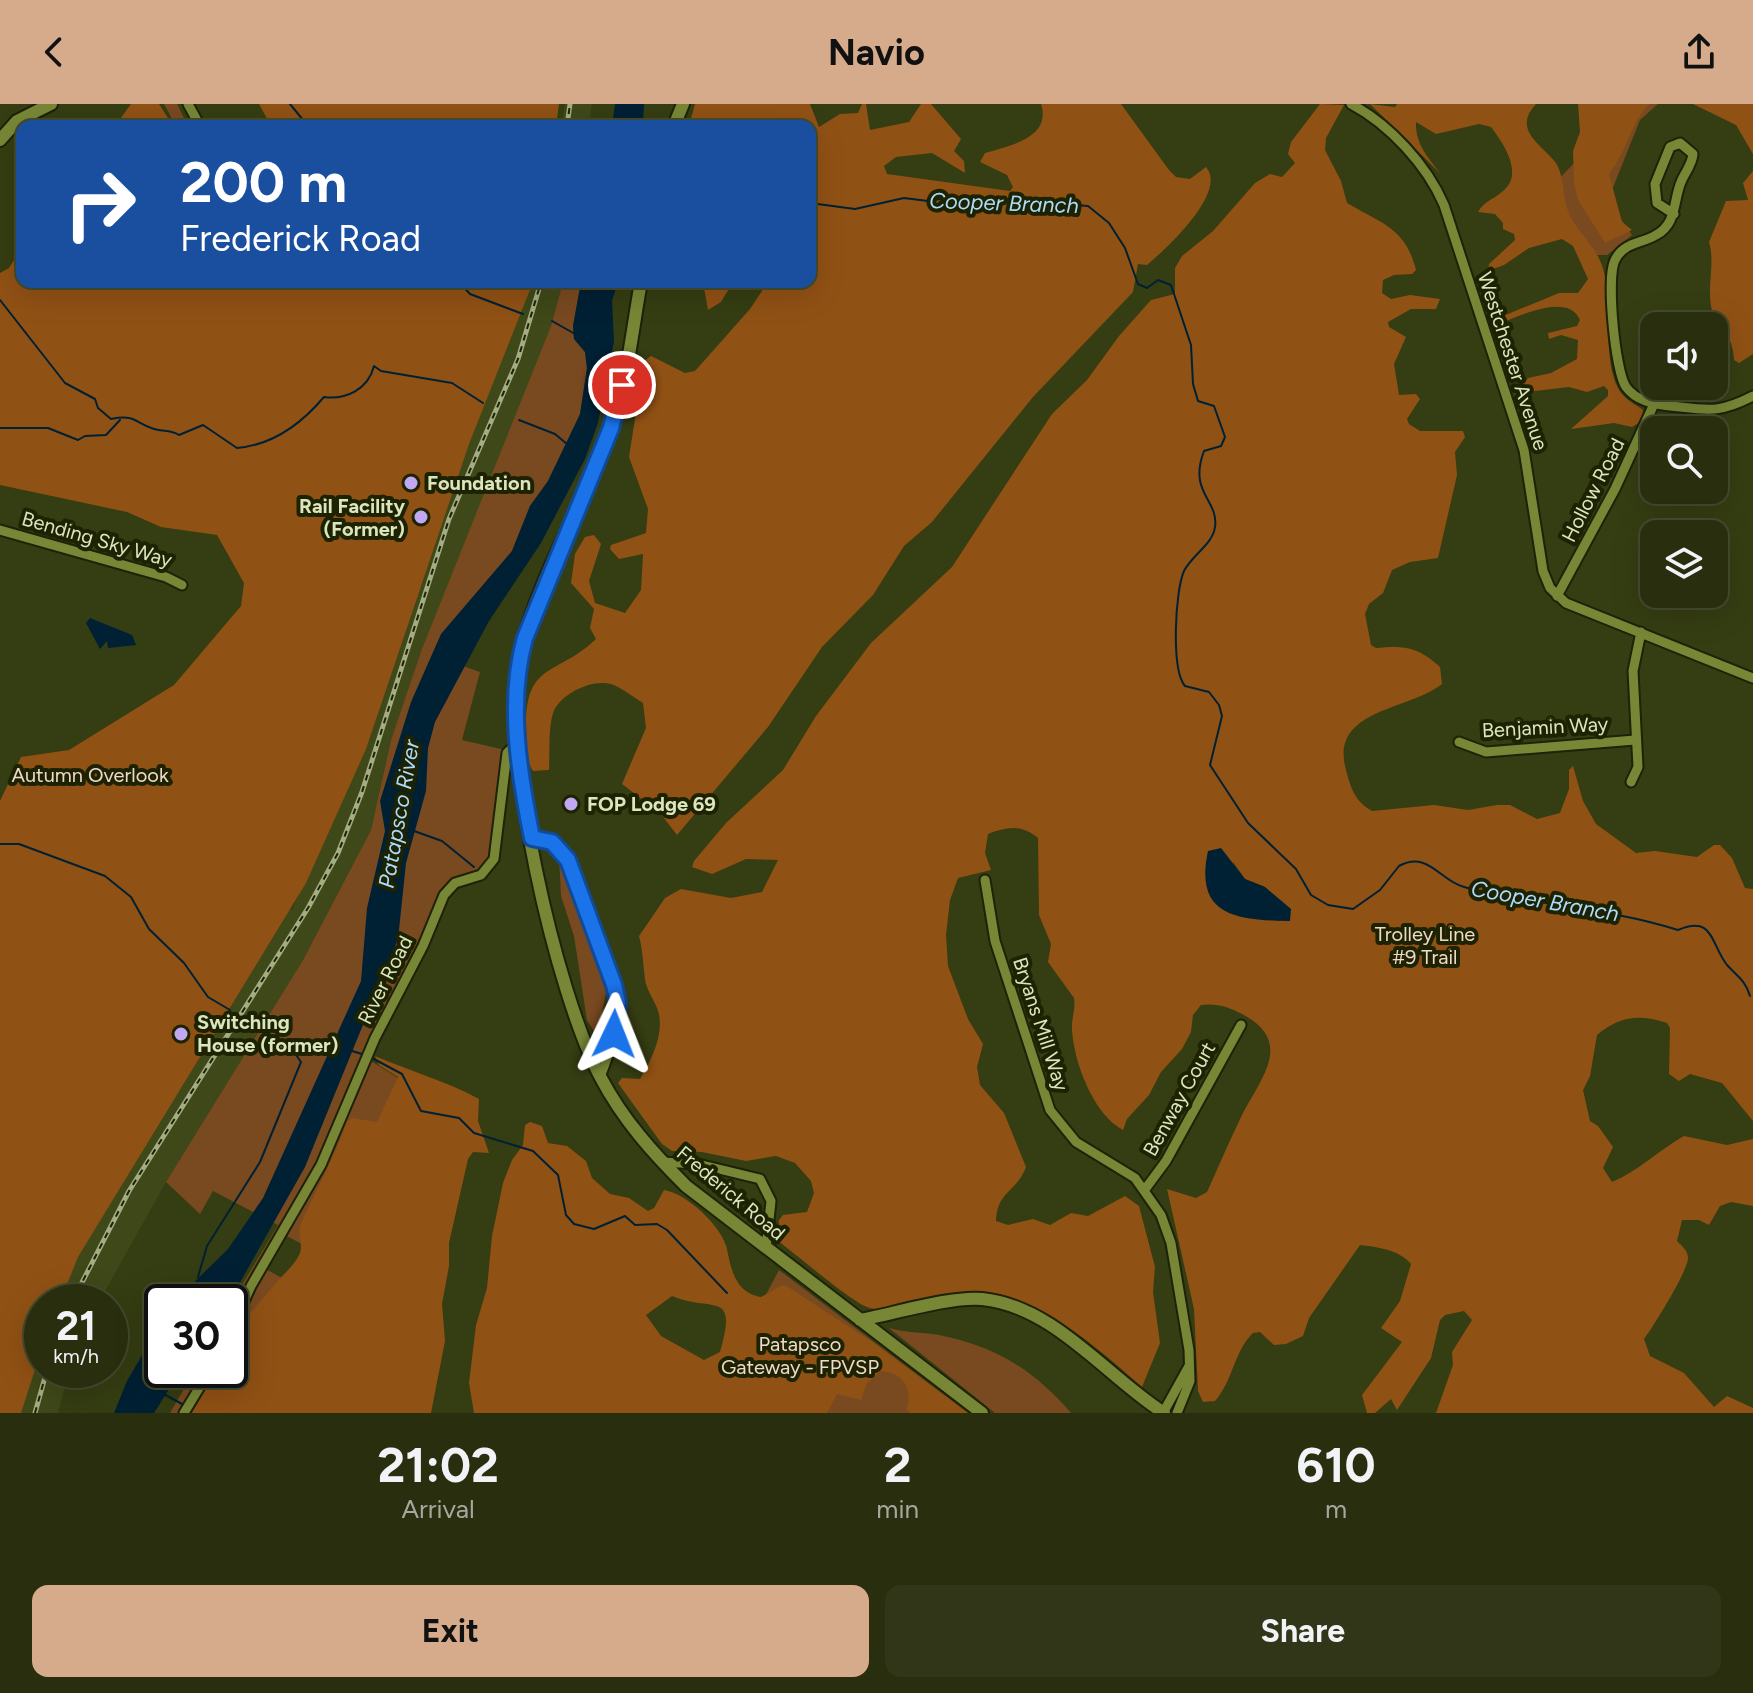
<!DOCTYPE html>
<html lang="en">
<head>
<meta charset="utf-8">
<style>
	body { margin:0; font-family:Figtree,sans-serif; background:#303617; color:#f1f3f6; height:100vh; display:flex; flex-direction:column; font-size:30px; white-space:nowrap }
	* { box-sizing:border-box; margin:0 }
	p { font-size:26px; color:#a5a89e }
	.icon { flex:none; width:44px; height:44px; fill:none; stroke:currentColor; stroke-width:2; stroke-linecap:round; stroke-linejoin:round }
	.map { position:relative; height:1309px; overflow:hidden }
	.panel { display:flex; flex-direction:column; background:#282e0e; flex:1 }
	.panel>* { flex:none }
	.banner { position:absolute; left:16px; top:16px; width:800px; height:168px; border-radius:16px; box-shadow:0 8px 32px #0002,0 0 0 2px #444a2e; background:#1a4fa0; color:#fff; overflow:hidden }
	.fabs { position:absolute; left:1640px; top:208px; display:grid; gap:16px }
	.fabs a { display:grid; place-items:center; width:88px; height:88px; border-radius:16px; background:#282e0e; box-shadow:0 8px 32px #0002,0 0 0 2px #444a2e; font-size:40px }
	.speed { position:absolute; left:24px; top:1180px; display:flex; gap:16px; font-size:40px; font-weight:700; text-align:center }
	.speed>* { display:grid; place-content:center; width:104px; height:104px; border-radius:50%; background:#282e0e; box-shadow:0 8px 32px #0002,0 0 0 2px #444a2e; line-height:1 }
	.speed small { font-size:20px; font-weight:400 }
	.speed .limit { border:4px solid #111; border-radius:12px; background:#fff; color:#111 }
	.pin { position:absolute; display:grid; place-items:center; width:68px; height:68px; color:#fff; margin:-34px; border:4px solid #fff; border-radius:50%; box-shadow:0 2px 8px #0007 }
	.me { position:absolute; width:88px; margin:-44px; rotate:2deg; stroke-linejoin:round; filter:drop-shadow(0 0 6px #0008) }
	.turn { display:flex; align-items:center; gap:28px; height:168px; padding:0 32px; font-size:36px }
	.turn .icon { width:104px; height:104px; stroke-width:2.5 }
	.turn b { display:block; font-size:56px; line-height:68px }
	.eta { display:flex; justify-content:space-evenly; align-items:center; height:136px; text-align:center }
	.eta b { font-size:48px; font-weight:700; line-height:56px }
	.action { display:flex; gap:16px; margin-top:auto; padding:16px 32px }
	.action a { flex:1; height:92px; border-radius:16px; background:#d6ab8b; color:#111; font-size:32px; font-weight:700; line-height:92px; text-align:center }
	.action a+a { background:#303617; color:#f1f3f6 }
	header { display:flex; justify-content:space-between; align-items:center; height:104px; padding:0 32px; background:#d6ab8b; color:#111; font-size:36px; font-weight:700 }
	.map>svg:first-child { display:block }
	.built { fill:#3f4818 }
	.green { fill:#794920; fill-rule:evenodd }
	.forest { fill:#905114; fill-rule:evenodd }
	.water { fill:#002034 }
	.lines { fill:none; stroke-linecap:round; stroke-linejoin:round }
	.stream { stroke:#002034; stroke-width:2 }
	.street-casing { stroke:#1d2209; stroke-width:13 }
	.secondary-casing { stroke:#1d2209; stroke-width:16 }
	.street { stroke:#778736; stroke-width:9 }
	.secondary { stroke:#778736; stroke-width:12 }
	.rail-casing { stroke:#a3ac83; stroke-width:5 }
	.rail { stroke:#1d2302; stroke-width:2; stroke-dasharray:6; stroke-linecap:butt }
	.route-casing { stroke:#114b97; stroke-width:20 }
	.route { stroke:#1a73e8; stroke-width:14 }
	.poi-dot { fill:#c1a8f3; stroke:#1d2302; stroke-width:3 }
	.labels { text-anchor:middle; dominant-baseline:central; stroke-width:8; stroke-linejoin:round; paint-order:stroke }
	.street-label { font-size:20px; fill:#dce6be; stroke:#1d2302 }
	.poi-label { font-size:20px; font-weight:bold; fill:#dce6be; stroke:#1d2302; text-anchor:start }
	.park-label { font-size:20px; fill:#efd9c8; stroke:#1d2302 }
	.water-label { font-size:22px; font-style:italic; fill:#acdbfb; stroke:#1d2302 }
</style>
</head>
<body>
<header><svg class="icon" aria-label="back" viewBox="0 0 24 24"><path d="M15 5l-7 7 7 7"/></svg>Navio<svg class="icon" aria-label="share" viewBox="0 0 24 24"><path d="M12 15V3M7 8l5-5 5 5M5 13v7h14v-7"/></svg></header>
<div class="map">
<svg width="1753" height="1309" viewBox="0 0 1753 1309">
	<rect width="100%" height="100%" fill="#353d12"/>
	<path class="built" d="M565 0H592L589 22H561Z
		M527 178H563L551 222 391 636 371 726 303 856 166 1078 99 1198H55L74 1136 274 798 292 806 375 602 443 383Z
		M42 1217V1266H69L58 1309H0Z"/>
	<path class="green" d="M164 0H177L188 22H176Z
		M1631 0H1658L1640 16 1608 96 1632 131 1607 151H1592L1551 83Z
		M563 178H581L573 222 574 235 585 248 587 264 580 311 548 377 530 402 512 447 432 551 480 568 462 636 505 646C501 676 500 742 482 763 471 776 452 772 441 789L363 952 416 985 378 1309H170L195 1266H230V1201L278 1121 213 1087 200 1110 166 1078 303 856 371 726 391 636 422 545 551 222ZM285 1131 311 1145 291 1179 264 1164Z
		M559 753 607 884 597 932 587 916 574 832 561 792Z
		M779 1166 968 1309H703Z
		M889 1224C905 1229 922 1228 939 1231 995 1242 1034 1266 1071 1309H995Z"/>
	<path class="forest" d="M131 0H159L173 22H115Z
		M259 0H559L556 22H271Z
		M695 0H810L819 23 840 10 858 9 862 0H866L870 26 909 18 921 0H931L961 35 954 47 964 57 965 69 932 49 896 53 884 62 887 70 1010 87 1013 83 1007 71 980 58 985 49C1008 42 1052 34 1041 0H1121L1169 66 1176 73 1190 75 1206 63C1228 88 1166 145 1147 161L1138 160 1133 188 1033 293 932 418 904 442 873 491 822 543 768 623 677 731 660 709 622 680 646 624 643 599C634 594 621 583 611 580 591 575 560 590 553 609 548 626 550 648 549 666L533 667C524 654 527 640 526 625 525 557 556 573 596 535L590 524 594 505 571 479 575 450 585 433 594 431 601 440 589 477 595 499 625 509 641 486 643 450 619 455 610 445 611 441 646 429 648 405 629 353 644 257 651 252 685 269 695 267 750 205 768 178H810V22H689Z
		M1320 0 1344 1 1326 34 1325 46 1341 77 1347 99C1382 120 1405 123 1416 166L1412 170 1394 171 1383 176 1382 189 1391 195 1410 191 1440 195 1436 205H1411L1388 218 1389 223 1406 233 1394 260 1399 291 1416 290 1420 295 1407 315 1409 320 1420 327H1463L1465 333 1455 348 1457 371 1438 454 1410 458 1392 466 1383 489 1369 500 1365 510 1371 541 1376 544C1404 541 1419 543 1440 563L1442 580C1408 607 1329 605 1346 666 1351 685 1355 697 1372 707L1434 701 1468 706 1497 701H1510L1537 715 1560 709 1569 685V666L1573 662 1583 697 1596 720 1636 749 1655 747 1697 753 1714 741H1720L1732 754 1745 784 1753 785V1017L1722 979 1690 970 1679 977 1669 970 1670 924 1667 919C1639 910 1620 912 1597 931L1590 972 1583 986 1590 1017 1598 1022 1613 1043 1603 1064 1612 1078C1637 1068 1659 1046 1684 1032L1727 1041 1753 1035V1102L1731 1098 1720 1102 1709 1121 1699 1116H1682L1677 1137C1682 1142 1688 1147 1688 1154 1688 1167 1653 1223 1644 1235L1650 1252 1684 1269 1714 1303 1727 1292 1753 1304V1309H1436L1453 1261 1452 1248 1472 1216 1464 1207 1445 1211 1440 1216 1431 1254 1397 1306 1391 1295 1375 1309H1367L1362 1291 1402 1238 1381 1224 1400 1197 1411 1160C1400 1146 1377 1143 1360 1141L1309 1214 1303 1232 1286 1240 1274 1241 1260 1228 1253 1229C1234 1247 1233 1277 1215 1297L1203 1298 1198 1287 1194 1205 1167 1085 1196 1094 1207 1088C1219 1062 1230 1035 1243 1009 1262 973 1294 937 1242 910 1228 903 1218 899 1201 901L1193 911 1191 928 1182 945 1161 968 1149 991 1127 1015 1123 1026C1093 1010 1074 958 1072 926 1071 915 1076 905 1074 894L1048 858 1051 840 1039 811 1038 734C1022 720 1006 723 988 730L985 749 991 766 958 774 950 796 946 831 948 862 968 915 983 940 977 963 980 981 1004 1009 1026 1063C1017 1088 997 1087 996 1117L1008 1121 1033 1115 1050 1121 1071 1109 1088 1112 1125 1092 1139 1102 1155 1163 1153 1188 1160 1239 1142 1283C1086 1234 1025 1178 944 1191 920 1195 892 1212 867 1203 849 1196 797 1151 778 1137L779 1116 783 1111 807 1108 814 1089 811 1077 795 1059 776 1052 746 1057 702 1048 672 1047 662 1040 618 979 622 974 640 975C652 955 666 927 657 904 653 894 646 885 645 875 643 860 643 848 639 832L665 794 681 785 731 794 762 788 778 756 746 755 712 770 692 763 694 757 726 719 783 666 816 612 871 539 952 463 1052 310 1087 276 1119 232 1151 196 1175 190V164L1182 152 1213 127 1255 79 1270 70 1282 73 1295 59 1288 50 1291 38ZM1233 758 1245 775 1265 783 1281 817 1244 813Z
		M1370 0 1395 3 1397 0H1536C1508 30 1552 45 1559 65 1564 78 1563 94 1568 107 1575 126 1594 140 1601 159 1615 193 1599 263 1623 291 1628 297 1637 301 1643 306L1642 317 1632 323 1614 319 1571 325 1608 292V286L1604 282 1587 288 1569 283 1518 289 1528 274 1551 269 1577 255 1578 236 1561 231 1549 235 1548 229 1577 222 1580 216C1567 185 1510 217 1490 223L1491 217 1559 189H1578L1588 175 1573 142 1562 135 1529 144 1504 161 1488 167 1489 160 1515 136 1514 130 1503 125V119L1495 110 1478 108C1485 96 1493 96 1503 87 1524 70 1504 40 1491 23L1479 20 1436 30 1416 18C1415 40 1429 55 1442 71Z
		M1578 0H1650C1632 15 1627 48 1609 70L1622 118 1632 126 1605 139 1578 96 1574 78 1573 47 1580 28Z
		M1693 0H1753V50L1736 21Z
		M1753 67V250L1739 259 1734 256C1732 225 1720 232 1713 210 1705 186 1716 161 1709 138L1726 97 1748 96 1743 79Z
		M22 143V178H533L469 340 366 645 306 779 78 1153 60 1198H42V1244L21 1309H0V697L21 653 69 646 174 581 241 502 244 479 217 431 161 423 127 408 0 381V169L9 164Z
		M703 178H733L721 198 708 206Z
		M375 952C410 967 446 977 479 995L478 1017 489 1049 473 1048 468 1055 449 1139V1162L442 1200 445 1237 431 1309H192L217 1266H230C230 1224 253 1207 277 1178 285 1168 295 1161 300 1149 303 1139 297 1129 301 1119 317 1085 334 1053 347 1018L352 1014 377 1018 398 973 379 961Z
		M530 1018 542 1022 548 1039 567 1042 586 1057 592 1074 610 1090 629 1094 648 1107 654 1104 664 1086C686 1089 722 1122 727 1145 731 1166 736 1189 761 1193L782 1181 788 1183 874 1239 968 1309H910L907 1306C912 1284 905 1270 881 1267L867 1279 861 1296 837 1290 827 1309H474L469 1279 476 1221 487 1184 492 1132 503 1079 512 1056 523 1041 525 1021ZM672 1192C714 1209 738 1185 720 1248L704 1256 661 1232 646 1211Z"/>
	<path class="water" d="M615 0H644L643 22H612Z
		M581 178H618L612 197 614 237 598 319 585 355 541 439 489 517 435 618 428 644 426 687 406 759 398 835 305 1063 229 1198H174L228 1145 263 1094 361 877 367 804 385 727 380 697 411 598 441 530 512 447 530 402 548 377 580 310 587 264 585 248 574 235 573 222Z
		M90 514 132 531 136 541 108 544 107 537 100 545 86 519Z
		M1221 744 1245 775 1265 783 1291 805 1290 817C1236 816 1194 812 1208 747Z
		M162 1217V1266H181L154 1309H114L127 1277Z"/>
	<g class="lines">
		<path class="stream" d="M290 0 308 22
			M810 99 855 105 904 94 928 97 952 93 970 102 1001 95 1088 102 1109 119 1125 144 1138 180 1147 184 1158 176 1171 181 1191 241 1193 280 1198 297 1214 302 1225 333 1221 342 1204 347C1188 389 1219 396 1215 423 1213 440 1192 451 1184 467 1175 487 1171 566 1185 582L1209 588 1219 601 1222 612 1210 661 1248 719 1296 765 1311 791 1328 801 1353 805 1380 786 1399 762C1428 746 1440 777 1464 783 1535 801 1609 804 1678 826 1714 811 1710 839 1727 861 1737 872 1746 877 1750 892
			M459 178 470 190 523 210
			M0 196 65 279 95 295 98 304 111 315C137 310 134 319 154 325 164 328 170 325 179 331L203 321 237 344C273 341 302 319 324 293 345 296 368 286 374 262L381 267 452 279 483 299
			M552 217 575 230
			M519 316 555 330 567 340
			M0 324H48L78 336 85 332 106 331 120 316
			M414 727 442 737 474 763
			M0 740H19L105 772 131 793 149 825 184 859 208 893 230 906
			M352 947 362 950
			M372 954 402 970 421 1007 459 1014 474 1029 533 1047 558 1071 566 1111 574 1120 594 1125 625 1112 635 1121 657 1120 667 1126 727 1189
			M198 1173 207 1142 260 1058 301 958 292 945 260 924
			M162 1289 182 1300"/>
		<g class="street-casing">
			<path id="street" d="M188 0 200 22
				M1351 0C1389 20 1427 61 1444 101L1524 346 1543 467 1550 484 1566 499 1753 574
				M1674 110 1657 99 1655 80 1670 43 1680 39 1693 50C1692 61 1685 68 1681 78 1673 97 1677 120 1656 131 1641 140 1624 138 1615 156 1606 173 1615 267 1626 283 1636 297 1654 300 1670 302 1708 306 1718 310 1753 292
				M0 426 166 473 182 481
				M1557 492 1615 385 1654 300
				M1459 638 1486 648 1635 636
				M1631 678 1638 663 1633 567 1641 528
				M532 734 552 738 568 756 614 881C621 914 612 943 600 973
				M985 776 995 837 1050 1006 1076 1038 1135 1074 1161 1111 1171 1139 1189 1246 1190 1277 1177 1309
				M661 1058 698 1060 760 1075 771 1097 766 1144
				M1146 1084 1166 1057 1241 921
				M230 1228 251 1182 321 1061 375 934 423 842 444 791 455 779 481 771 494 755 507 649 517 639
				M184 1309 210 1266
				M1163 1309 1189 1262"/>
		</g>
		<g class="secondary-casing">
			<path id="secondary" d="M674 22 683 0
				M0 36 17 17 51 0
				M641 178C632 227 627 279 611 326 584 401 538 472 520 550 499 642 556 890 601 974 623 1016 653 1049 686 1082L982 1309
				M860 1216C893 1210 951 1192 982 1195 1054 1202 1106 1272 1164 1309"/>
		</g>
		<use href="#street" class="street"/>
		<use href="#secondary" class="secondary"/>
		<g class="rail-casing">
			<path id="rail" d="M567 22 570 0
				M72 1198 129 1087 308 804 338 749 362 688 449 415 518 255 541 178
				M35 1309 47 1266"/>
		</g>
		<use href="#rail" class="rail"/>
	</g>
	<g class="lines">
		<g class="route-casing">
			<path id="route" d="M614 930 618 898 614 881 568 756 552 738 532 734C519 669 507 598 525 534L611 324 622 281"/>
		</g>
		<use href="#route" class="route"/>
	</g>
	<g class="poi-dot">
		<circle cx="411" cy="379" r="8"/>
		<circle cx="421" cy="413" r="8"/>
		<circle cx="571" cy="700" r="8"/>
		<circle cx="181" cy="930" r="8"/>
	</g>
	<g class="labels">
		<g class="street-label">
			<text transform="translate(1513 257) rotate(72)">Westchester Avenue</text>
			<text transform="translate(1593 386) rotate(-63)">Hollow Road</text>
			<text transform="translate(97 435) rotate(16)">Bending Sky Way</text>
			<text transform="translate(1545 623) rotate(-3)">Benjamin Way</text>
			<text transform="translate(385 876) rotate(-63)">River Road</text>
			<text transform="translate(1041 920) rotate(72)">Bryans Mill Way</text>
			<text transform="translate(1179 995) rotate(-61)">Benway Court</text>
			<text transform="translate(731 1089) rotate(40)">Frederick Road</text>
		</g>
		<g class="poi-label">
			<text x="427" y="379">Foundation</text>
			<text x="405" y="402" text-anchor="end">Rail Facility<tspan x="405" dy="23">(Former)</tspan></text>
			<text x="587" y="700">FOP Lodge 69</text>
			<text x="197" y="918">Switching<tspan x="197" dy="23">House (former)</tspan></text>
		</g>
		<g class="park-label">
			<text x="90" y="671">Autumn Overlook</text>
			<text x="1425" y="830">Trolley Line<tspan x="1425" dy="23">#9 Trail</tspan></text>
			<text x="800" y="1240">Patapsco<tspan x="800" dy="23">Gateway - FPVSP</tspan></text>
		</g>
		<g class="water-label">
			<text transform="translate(1004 99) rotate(2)">Cooper Branch</text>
			<text transform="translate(399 710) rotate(-80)">Patapsco River</text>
			<text transform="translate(1545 797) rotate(10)">Cooper Branch</text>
		</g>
	</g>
</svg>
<div class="fabs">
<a><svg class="icon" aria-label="sound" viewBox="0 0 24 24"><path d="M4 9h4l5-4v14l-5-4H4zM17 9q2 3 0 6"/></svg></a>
<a><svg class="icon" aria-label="search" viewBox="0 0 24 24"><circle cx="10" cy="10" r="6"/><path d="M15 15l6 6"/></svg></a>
<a><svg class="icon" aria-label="layers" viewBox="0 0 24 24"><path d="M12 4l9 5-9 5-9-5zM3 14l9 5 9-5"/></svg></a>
</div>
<div class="speed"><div>21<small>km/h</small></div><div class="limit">30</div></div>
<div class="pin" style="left:622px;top:281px;background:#d93025"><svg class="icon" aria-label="arrive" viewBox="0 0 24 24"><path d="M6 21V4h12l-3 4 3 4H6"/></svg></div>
<svg class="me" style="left:614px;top:930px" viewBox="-20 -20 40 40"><path d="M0-17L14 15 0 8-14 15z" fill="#1a73e8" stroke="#fff" stroke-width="4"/></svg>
<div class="banner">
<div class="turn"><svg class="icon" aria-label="right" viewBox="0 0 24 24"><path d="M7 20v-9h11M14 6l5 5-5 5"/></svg><div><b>200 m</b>Frederick Road</div></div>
</div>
</div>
<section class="panel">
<div class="eta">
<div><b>21:02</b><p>Arrival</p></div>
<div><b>2</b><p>min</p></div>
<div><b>610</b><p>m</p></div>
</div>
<div class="action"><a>Exit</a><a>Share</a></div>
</section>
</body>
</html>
